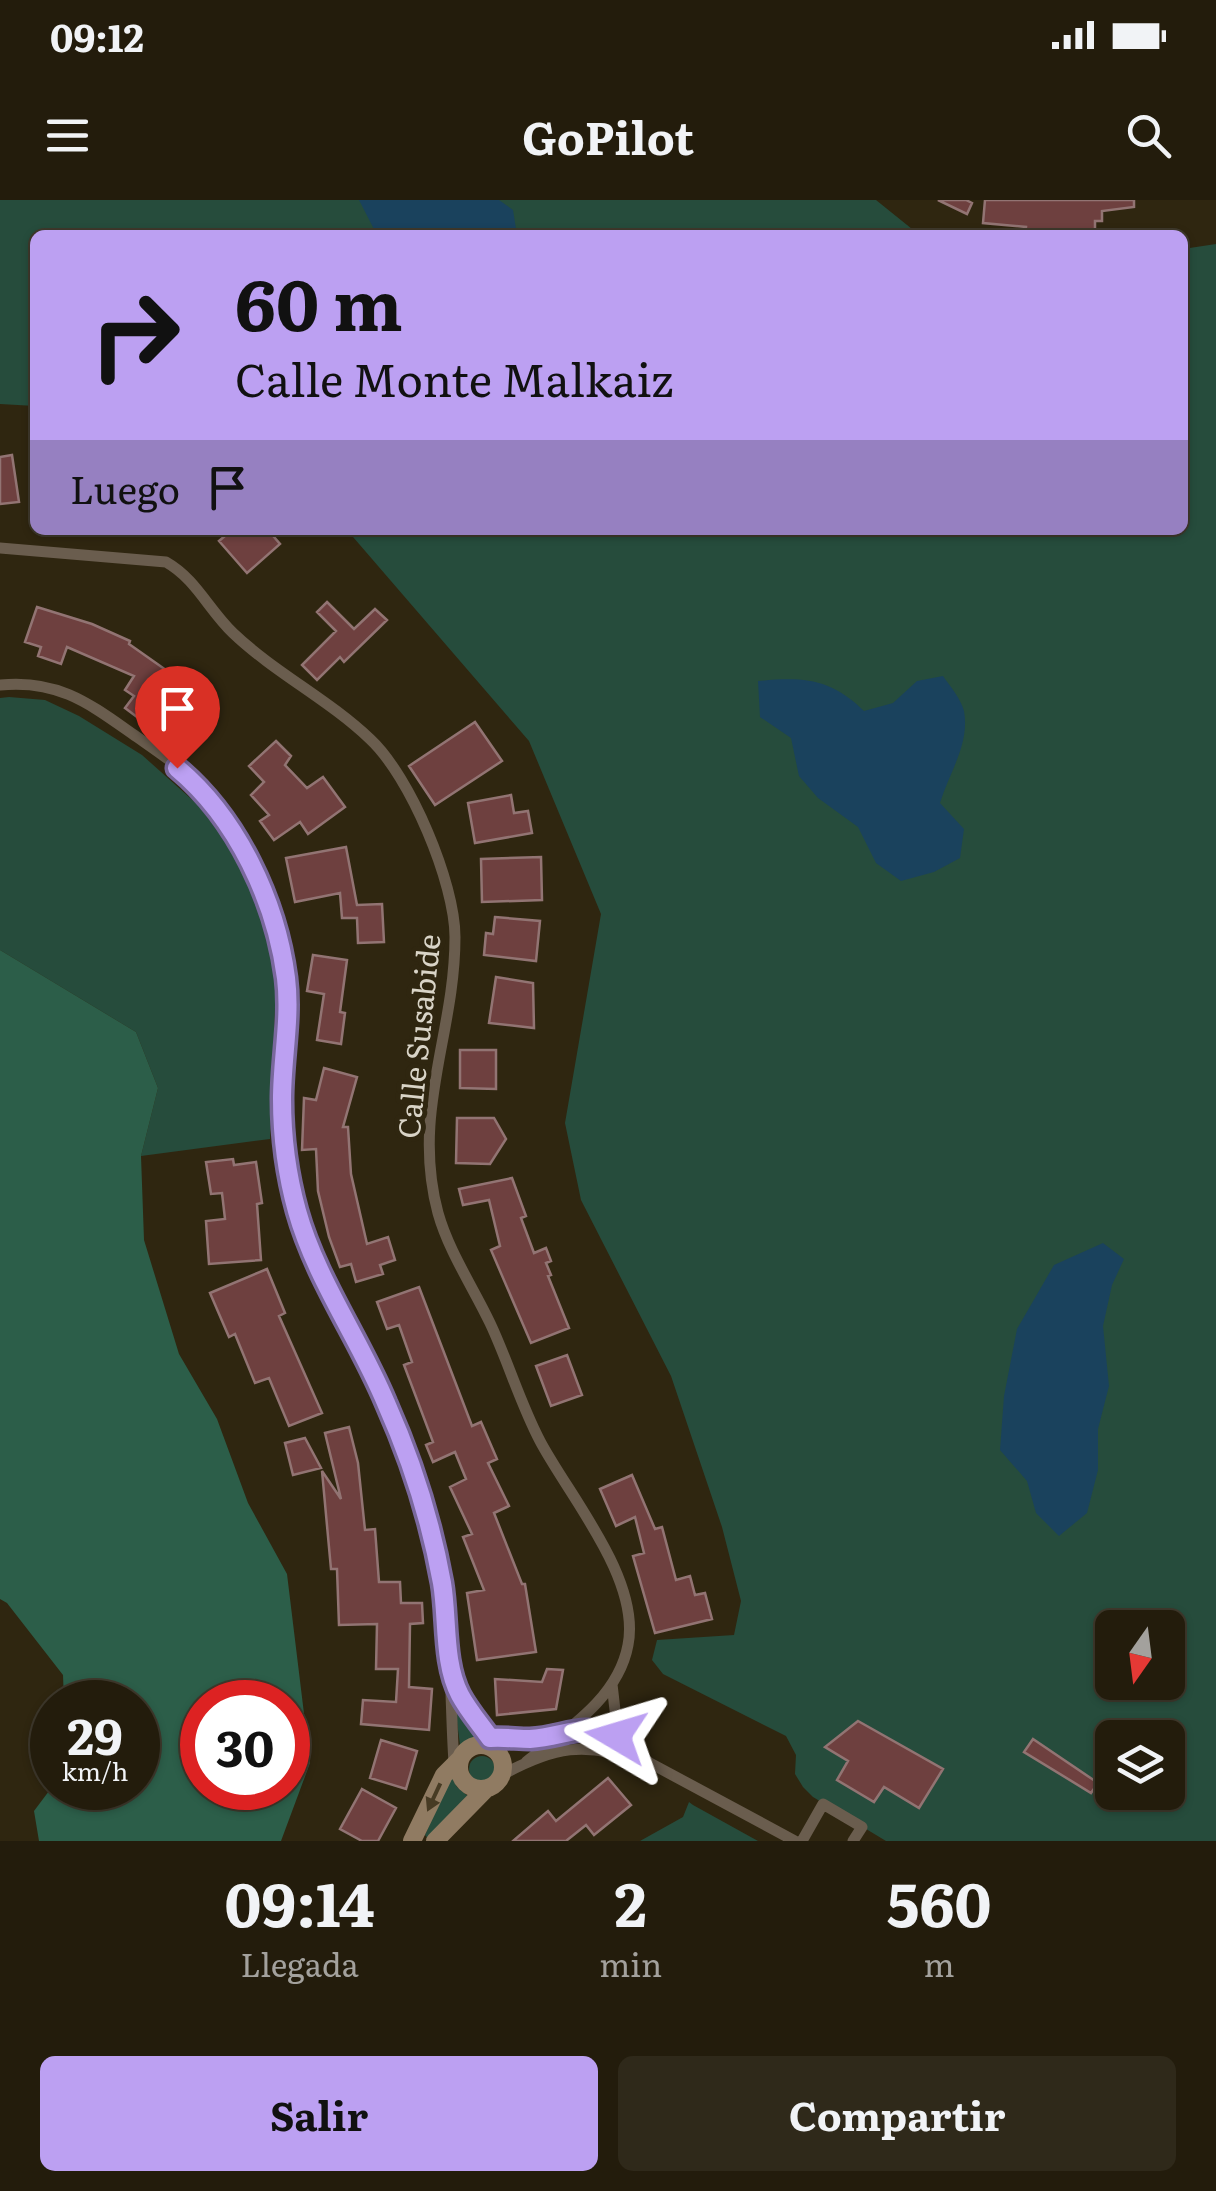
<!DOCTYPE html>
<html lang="es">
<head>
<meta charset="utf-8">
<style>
	body { margin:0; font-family:Literata,serif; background:#2f291a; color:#f1f3f6; height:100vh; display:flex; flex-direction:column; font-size:38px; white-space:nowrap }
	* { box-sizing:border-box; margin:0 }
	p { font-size:32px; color:#a3a19d }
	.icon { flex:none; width:55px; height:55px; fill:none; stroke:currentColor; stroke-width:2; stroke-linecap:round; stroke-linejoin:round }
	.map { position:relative; height:1641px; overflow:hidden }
	.drawer { display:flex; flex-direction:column; background:#231c0c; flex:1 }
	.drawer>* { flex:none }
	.hud { position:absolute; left:30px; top:30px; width:1158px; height:305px; border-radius:15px; box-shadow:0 2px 8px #0004,0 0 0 2px #403a2d; background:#bca0f2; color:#111; overflow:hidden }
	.needle { width:65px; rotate:194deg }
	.controls { position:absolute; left:1095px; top:1410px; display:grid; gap:20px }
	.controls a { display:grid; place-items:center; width:90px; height:90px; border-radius:15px; background:#231c0c; box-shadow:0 2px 8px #0004,0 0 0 2px #403a2d; font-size:50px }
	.speed { position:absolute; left:30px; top:1480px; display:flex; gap:20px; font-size:50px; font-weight:700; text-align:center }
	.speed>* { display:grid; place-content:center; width:130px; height:130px; border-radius:50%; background:#231c0c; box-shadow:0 2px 8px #0004,0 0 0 2px #403a2d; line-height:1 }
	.speed small { font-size:25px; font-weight:400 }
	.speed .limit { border:15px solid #d22; background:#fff; color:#111 }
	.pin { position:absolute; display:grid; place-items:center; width:85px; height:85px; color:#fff; margin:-102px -42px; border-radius:50% 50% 50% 0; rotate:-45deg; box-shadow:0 0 10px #0007 }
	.pin .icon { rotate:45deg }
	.me { position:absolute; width:110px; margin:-55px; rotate:277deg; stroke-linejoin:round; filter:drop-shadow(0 0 8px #0008) }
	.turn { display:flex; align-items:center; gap:35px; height:210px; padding:0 40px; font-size:45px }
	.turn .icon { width:130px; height:130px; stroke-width:2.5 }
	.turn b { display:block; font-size:70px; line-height:85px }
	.then { display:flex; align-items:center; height:95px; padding:0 40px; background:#0003; gap:20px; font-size:38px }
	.eta { display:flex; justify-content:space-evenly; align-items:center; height:170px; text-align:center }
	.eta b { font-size:60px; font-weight:700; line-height:70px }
	.action { display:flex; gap:20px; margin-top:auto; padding:20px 40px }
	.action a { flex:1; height:115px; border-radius:15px; background:#bca0f2; color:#111; font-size:40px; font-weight:700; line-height:115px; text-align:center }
	.action a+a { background:#2f291a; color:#f1f3f6 }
	.status { display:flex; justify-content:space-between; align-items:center; height:70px; padding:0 50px; background:#231c0c; direction:ltr }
	.status svg { height:28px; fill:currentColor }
	header { display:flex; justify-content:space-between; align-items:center; height:130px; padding:0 40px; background:#231c0c; font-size:45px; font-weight:700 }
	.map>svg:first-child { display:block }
	.green { fill:#264c3c; fill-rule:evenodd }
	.forest { fill:#2c5e49; fill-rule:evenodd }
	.water { fill:#1a425d }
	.building { fill:#6e403f; stroke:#927473; stroke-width:2.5 }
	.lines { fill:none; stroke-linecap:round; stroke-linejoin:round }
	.street { stroke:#6a5d4e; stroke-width:11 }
	.secondary { stroke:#907b62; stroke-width:18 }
	.oneway { fill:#473b24 }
	.route-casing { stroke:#7a689d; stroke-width:25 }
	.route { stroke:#bca0f2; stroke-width:18 }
	.labels { text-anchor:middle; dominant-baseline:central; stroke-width:10; stroke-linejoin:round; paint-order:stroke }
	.street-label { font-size:30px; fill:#d9d4c7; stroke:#2f2610 }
</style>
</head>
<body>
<div class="status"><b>09:12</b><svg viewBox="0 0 49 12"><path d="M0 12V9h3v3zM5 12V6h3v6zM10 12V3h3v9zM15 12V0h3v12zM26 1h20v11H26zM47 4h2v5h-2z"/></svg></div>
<header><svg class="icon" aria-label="menu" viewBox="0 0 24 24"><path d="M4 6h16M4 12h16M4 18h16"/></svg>GoPilot<svg class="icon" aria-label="search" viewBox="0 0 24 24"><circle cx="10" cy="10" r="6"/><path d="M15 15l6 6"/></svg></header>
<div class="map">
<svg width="1216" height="1641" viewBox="0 0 1216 1641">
	<rect width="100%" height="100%" fill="#2f2610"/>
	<path class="green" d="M0 0H876L912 29 927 35H35V206L0 204Z
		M1216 44V1641H886L813 1597 803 1587 795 1574 796 1555 786 1536 663 1474 652 1460 657 1440 734 1435 741 1401 722 1327 671 1176 581 1000 565 923 601 714 529 541 347 330H1182L1183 49ZM1112 1428H1168V1482H1112ZM1112 1538H1168V1592H1112Z
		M9 497 45 500 79 516 142 555 198 605 246 668 266 724 276 782 270 939 141 956 158 888 136 832 0 750V498Z
		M460 1511 465 1512 480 1536 460 1545 456 1514Z
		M469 1569a13 13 0 1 1 26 0a13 13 0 1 1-26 0Z
		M451 1576 457 1587 469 1597 429 1640 425 1635Z
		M689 1602 693 1605 758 1641H640L683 1617Z"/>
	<path class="forest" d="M0 750 136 832 158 888 141 956 144 1040 179 1154 217 1219 248 1303 287 1374 310 1563 281 1641H39L34 1611 52 1587 138 1588V1502H64L63 1475 7 1403 0 1399ZM202 1502H288V1588H202Z"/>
	<path class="water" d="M359 0H499L513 10 517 35H377Z
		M943 476C950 486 961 499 964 511 970 544 949 573 940 603L964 629 960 658 934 672 901 681 876 663 858 627 818 598 799 576 791 538 760 517 758 481C804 477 830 478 864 511L893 503 917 481Z
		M1103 1043 1124 1059 1112 1085 1103 1126 1109 1186 1098 1229V1270L1087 1313 1059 1336 1036 1313 1027 1281 1000 1250 1004 1196 1017 1129 1054 1065Z"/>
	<path class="building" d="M938 0H966L972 3 967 14Z
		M985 0H1134V7L1102 11V21H1095V31L1025 35 1026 27 983 23Z
		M12 255 19 302 0 304V257Z
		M232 330H268L280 344 247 373 219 341Z
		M327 402 354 429 375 409 387 420 344 462 340 457 317 480 302 465 336 431 317 412Z
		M37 407 92 424 130 441 129 444 173 475 160 492 179 508 187 498 194 505 202 495 217 508 184 549 164 533 169 526 149 509 141 520 125 508 134 496 125 490 134 476 67 447 61 464 38 456 41 447 25 442Z
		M475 522 502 561 435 605 409 566Z
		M276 541 291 556 285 565 307 588 323 577 345 607 308 634 300 622 274 640 260 621 269 615 251 595 264 582 249 566Z
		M511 595 514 613 528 611 532 633 475 643 468 603Z
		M346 647 357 705 382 704 384 742 358 743 357 718H342L340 693 295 702 286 658Z
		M541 657 542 700 482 702 481 659Z
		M495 717 540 721 536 761 484 755 486 733 493 734Z
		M313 755 347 760 340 812 345 813 341 844 317 840 324 794 307 791Z
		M496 777 533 783 534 828 489 823Z
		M460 850H496V889L460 888Z
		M324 868 357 877 343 927H348L351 974 367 1044 388 1037 395 1060 380 1065 383 1074 356 1082 351 1064 340 1067 329 1037 318 991 316 949 302 950 304 898 316 900Z
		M457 918H494L506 939 490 964 456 963Z
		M233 959 234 965 256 962 262 1003 257 1004 261 1060 209 1064 206 1021 225 1019 222 993 211 994 206 962Z
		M512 978 526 1016 521 1018 534 1053 546 1048 551 1061 546 1063 551 1075 548 1076 569 1128 531 1143 491 1050 500 1046 489 1000 463 1005 459 989Z
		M267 1069 285 1113 279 1116 322 1213 289 1226 269 1178 255 1183 235 1134 229 1137 210 1093Z
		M419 1087 472 1226 481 1222 497 1259 488 1263 509 1306 494 1313 522 1384H525L536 1452 477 1460 467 1393 484 1390 463 1337 472 1334 450 1287 466 1279 455 1252 433 1262 426 1245 433 1242 404 1165 412 1162 399 1125 387 1129 377 1102Z
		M567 1155 582 1195 551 1206 536 1166Z
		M349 1227 358 1263 365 1330 375 1329 379 1382H400L401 1403H422L423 1423 410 1424 409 1487 432 1489 429 1530 361 1524 363 1500 396 1502 398 1469H376L377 1424 339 1425 337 1369H331L322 1271 341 1299 325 1233Z
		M305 1238 321 1268 293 1275 285 1243Z
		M632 1275 655 1329 662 1327 676 1380 690 1376 695 1395 705 1393 712 1419 655 1433 633 1356 644 1353 635 1317 616 1326 600 1289Z
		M547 1469 563 1470 556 1509 497 1515 495 1479 542 1482Z
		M858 1521 943 1569 919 1608 884 1587 874 1602 837 1580 848 1561 825 1547Z
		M1033 1539 1098 1583 1091 1593 1024 1552Z
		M381 1540 417 1551 406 1589 370 1578Z
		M608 1578 631 1605 594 1635 586 1625 566 1641H513L548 1611 556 1621Z
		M362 1589 396 1608 378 1641H362L340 1629Z"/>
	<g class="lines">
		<path class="street" d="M0 348 166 362C196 379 208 409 233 433 275 473 328 499 370 539 410 576 455 683 455 737 455 835 411 912 438 1013 449 1052 473 1087 490 1123 508 1161 520 1203 540 1241 569 1296 641 1379 628 1445 618 1499 565 1531 526 1562
			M0 485C60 479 91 505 137 537 157 551 180 566 196 584 244 636 281 711 286 781 289 819 283 858 282 895 281 934 287 978 298 1015 320 1083 363 1141 388 1207 410 1264 430 1321 441 1381 452 1440 450 1502 454 1563L458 1568
			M455 1476 458 1493 501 1557
			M612 1484 616 1519 625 1542
			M470 1549 490 1538 527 1539 579 1528 600 1530 616 1537 650 1563 795 1641
			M502 1575C555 1546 583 1542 642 1560
			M802 1641 823 1604 862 1627 853 1641"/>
		<path class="secondary" d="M459 1567a22 22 0 1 1 44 0a22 22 0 1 1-44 0Z
			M412 1641 444 1575 461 1558
			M435 1641 486 1589"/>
	</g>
	<defs><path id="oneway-solid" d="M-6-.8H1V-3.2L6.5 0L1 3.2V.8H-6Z" transform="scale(2.5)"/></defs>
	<use class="oneway" href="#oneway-solid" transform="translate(434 1597) rotate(115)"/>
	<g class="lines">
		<g class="route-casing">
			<path id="route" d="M177 568C237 618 276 701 286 778 291 818 282 859 282 899 282 936 287 975 297 1011 316 1079 359 1138 386 1203 411 1259 431 1322 442 1383 448 1418 443 1463 460 1495 468 1510 480 1524 490 1538 504 1537 517 1539 530 1539 565 1537 580 1522 616 1536"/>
		</g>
		<use href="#route" class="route"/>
	</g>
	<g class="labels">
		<g class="street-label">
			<text transform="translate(417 836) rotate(-84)">Calle Susabide</text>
		</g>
	</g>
</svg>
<div class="controls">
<a><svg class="needle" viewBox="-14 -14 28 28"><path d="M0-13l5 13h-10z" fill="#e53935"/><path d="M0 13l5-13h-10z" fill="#a3a19d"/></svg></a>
<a><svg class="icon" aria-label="layers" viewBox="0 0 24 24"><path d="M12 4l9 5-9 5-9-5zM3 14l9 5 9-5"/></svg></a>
</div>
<div class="speed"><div>29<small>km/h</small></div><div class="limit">30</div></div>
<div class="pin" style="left:177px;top:568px;background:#d93025"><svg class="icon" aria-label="arrive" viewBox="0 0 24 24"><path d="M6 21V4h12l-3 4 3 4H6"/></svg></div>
<svg class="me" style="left:616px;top:1536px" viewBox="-20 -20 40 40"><path d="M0-17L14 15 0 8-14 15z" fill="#bca0f2" stroke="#fff" stroke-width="4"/></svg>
<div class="hud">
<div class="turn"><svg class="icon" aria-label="right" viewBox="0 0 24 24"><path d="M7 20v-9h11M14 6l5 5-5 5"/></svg><div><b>60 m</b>Calle Monte Malkaiz</div></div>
<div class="then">Luego<svg class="icon" aria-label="arrive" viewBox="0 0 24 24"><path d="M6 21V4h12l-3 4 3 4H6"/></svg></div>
</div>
</div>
<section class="drawer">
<div class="eta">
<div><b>09:14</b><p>Llegada</p></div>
<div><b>2</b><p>min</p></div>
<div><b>560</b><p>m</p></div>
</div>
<div class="action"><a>Salir</a><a>Compartir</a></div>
</section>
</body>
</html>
